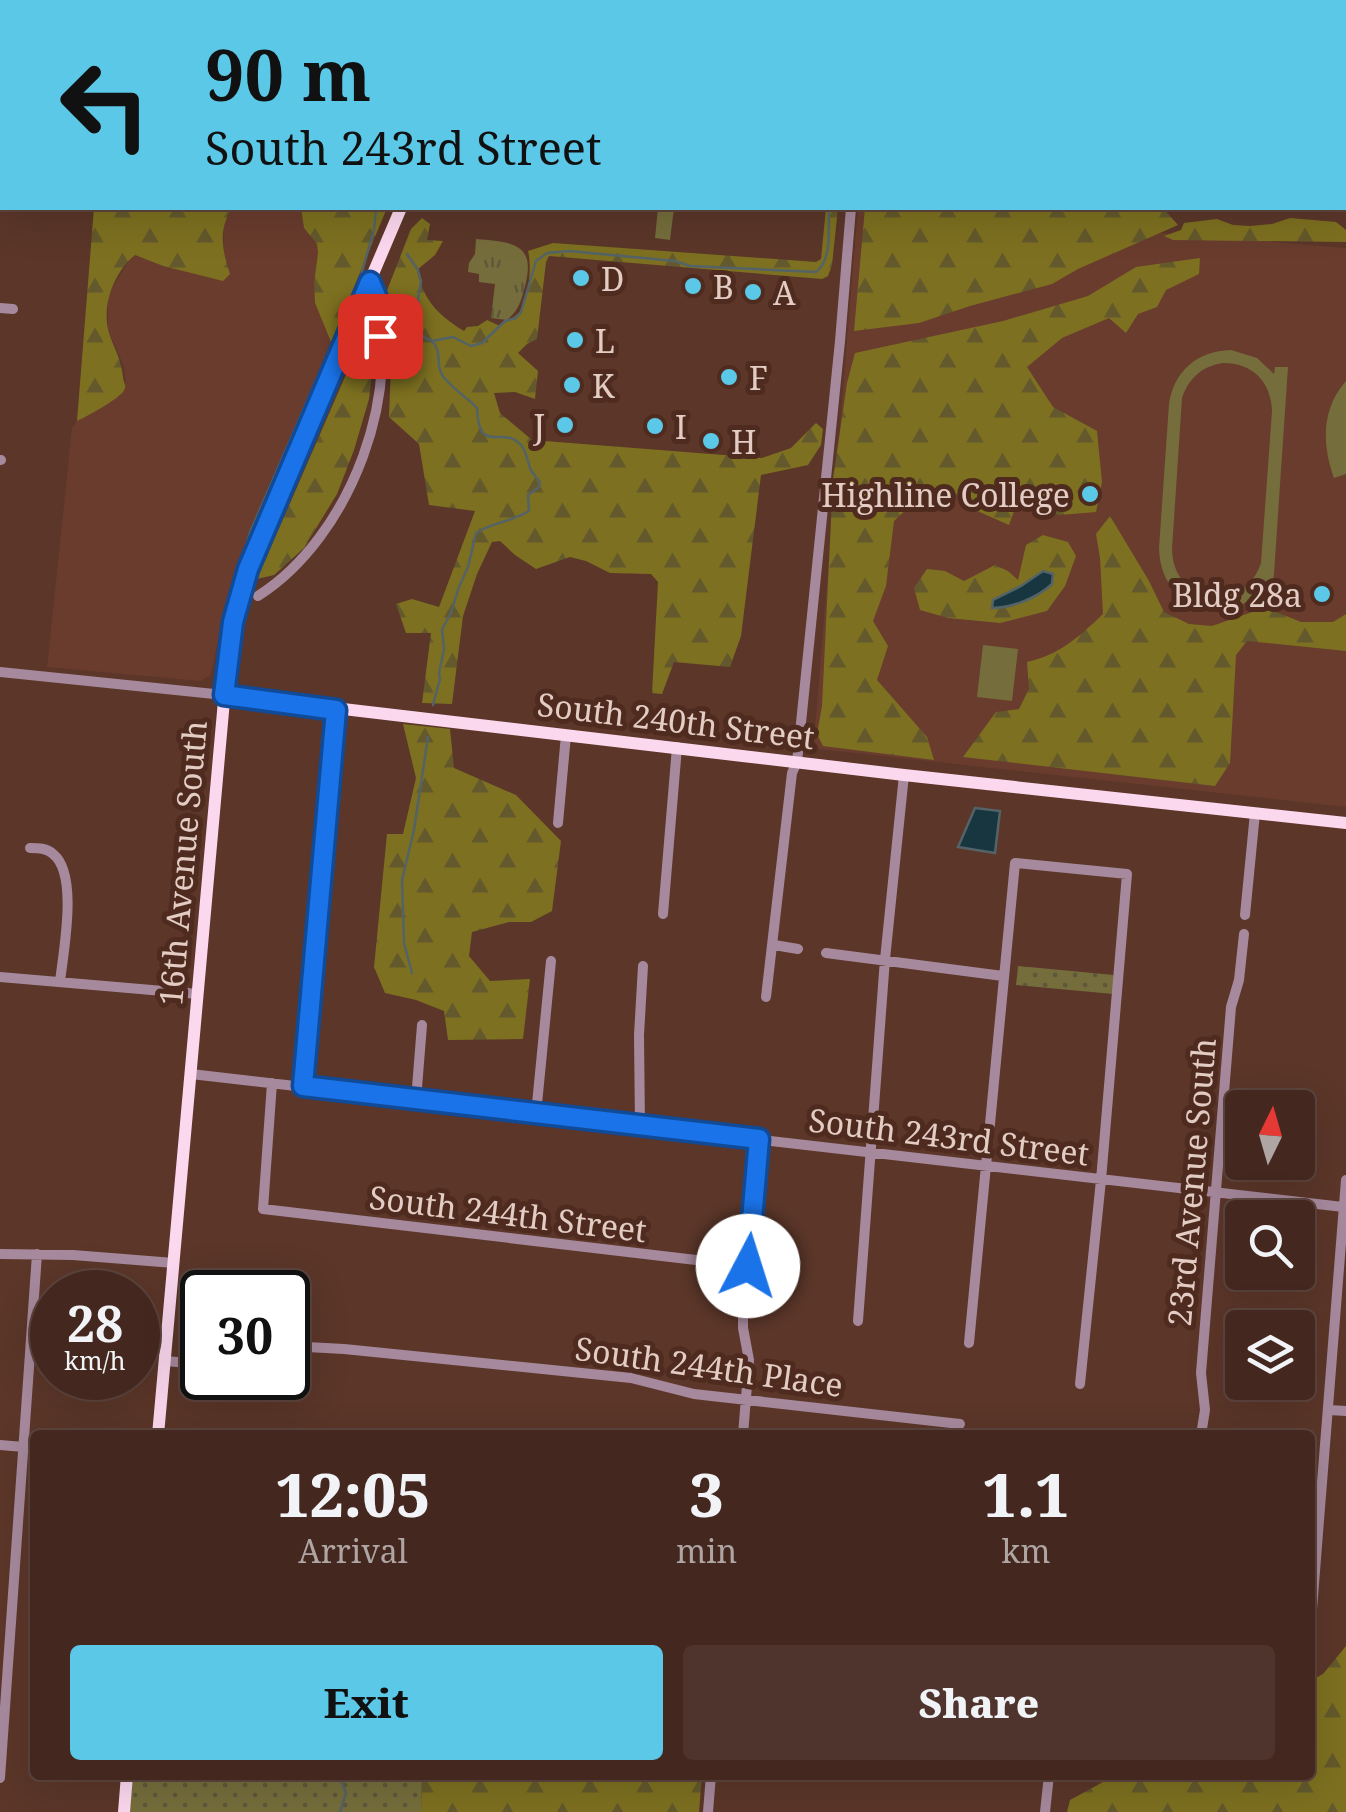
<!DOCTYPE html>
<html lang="en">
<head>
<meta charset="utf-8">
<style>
	body { margin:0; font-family:"Noto Serif",serif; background:#4e342c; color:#f1f3f6; height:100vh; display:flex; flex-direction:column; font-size:38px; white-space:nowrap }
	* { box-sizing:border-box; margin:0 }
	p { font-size:32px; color:#afa6a4 }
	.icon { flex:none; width:55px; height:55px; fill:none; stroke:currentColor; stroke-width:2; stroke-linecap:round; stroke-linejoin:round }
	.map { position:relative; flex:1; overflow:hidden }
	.panel { position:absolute; left:30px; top:1430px; width:1285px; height:350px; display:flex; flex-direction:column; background:#44281f; border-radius:10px; box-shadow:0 10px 40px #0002,0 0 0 2px #5c443d }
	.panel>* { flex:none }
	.guide { position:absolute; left:0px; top:0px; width:1348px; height:210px; box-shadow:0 10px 40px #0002,0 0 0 2px #5c443d; background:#5bc8e7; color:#111; overflow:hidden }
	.needle { width:65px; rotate:5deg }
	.controls { position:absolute; left:1225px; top:1090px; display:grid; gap:20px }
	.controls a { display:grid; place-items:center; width:90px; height:90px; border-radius:10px; background:#44281f; box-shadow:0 10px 40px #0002,0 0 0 2px #5c443d; font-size:50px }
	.speed { position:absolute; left:30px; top:1270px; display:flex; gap:20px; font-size:50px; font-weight:700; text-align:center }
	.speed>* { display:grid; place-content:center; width:130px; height:130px; border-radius:50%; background:#44281f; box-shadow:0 10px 40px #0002,0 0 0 2px #5c443d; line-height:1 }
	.speed small { font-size:25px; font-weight:400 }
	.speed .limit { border:5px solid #111; border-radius:15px; background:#fff; color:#111 }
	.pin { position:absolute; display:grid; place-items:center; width:85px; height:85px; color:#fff; margin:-42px; border-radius:20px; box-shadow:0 5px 15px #0006 }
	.me { position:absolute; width:110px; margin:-55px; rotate:5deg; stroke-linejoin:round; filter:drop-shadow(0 0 8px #0008) }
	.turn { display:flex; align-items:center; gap:35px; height:210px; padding:0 40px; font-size:45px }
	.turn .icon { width:130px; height:130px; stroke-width:2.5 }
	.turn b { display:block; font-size:70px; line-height:85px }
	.eta { display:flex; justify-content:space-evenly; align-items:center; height:170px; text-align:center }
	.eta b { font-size:60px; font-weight:800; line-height:70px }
	.action { display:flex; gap:20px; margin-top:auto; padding:20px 40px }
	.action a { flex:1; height:115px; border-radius:10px; background:#5bc8e7; color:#111; font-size:40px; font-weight:800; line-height:115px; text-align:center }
	.action a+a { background:#4e342c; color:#f1f3f6 }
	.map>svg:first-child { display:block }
	.built { fill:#693c2d }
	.grass { fill:url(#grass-tufts) }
	.forest { fill:url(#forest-firs) }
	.park { fill:url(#park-dots) }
	.pitch { fill:#756d3b; fill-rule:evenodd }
	.water { fill:#17363f; stroke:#546367; stroke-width:2.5 }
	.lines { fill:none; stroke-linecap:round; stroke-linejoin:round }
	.stream { stroke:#546367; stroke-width:2.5 }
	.minor { stroke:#a6899c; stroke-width:10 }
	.major { stroke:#fcd8ef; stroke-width:12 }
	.route-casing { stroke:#114b97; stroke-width:25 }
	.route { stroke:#1a73e8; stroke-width:18 }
	.poi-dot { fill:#5bc8e7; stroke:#4f2b1f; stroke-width:4 }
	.labels { text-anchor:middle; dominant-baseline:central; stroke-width:10; stroke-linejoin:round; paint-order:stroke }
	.poi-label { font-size:32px; fill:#e3ccc4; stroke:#4f2b1f; text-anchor:start }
	.street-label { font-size:32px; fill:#e3ccc4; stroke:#4f2b1f }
</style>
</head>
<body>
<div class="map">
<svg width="1346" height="1812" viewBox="0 0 1346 1812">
	<defs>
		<pattern id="grass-tufts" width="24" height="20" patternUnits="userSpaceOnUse" patternTransform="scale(2.5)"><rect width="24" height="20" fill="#756d3b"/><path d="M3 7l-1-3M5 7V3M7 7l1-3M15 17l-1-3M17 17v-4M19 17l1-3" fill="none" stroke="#5f573b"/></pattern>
		<pattern id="forest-firs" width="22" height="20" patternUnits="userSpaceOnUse" patternTransform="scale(2.5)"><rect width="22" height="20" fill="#7d7020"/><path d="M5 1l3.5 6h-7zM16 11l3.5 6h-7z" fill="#63592c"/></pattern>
		<pattern id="park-dots" width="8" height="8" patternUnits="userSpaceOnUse" patternTransform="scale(2.5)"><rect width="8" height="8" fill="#756d3b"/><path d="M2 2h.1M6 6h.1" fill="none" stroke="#5f573b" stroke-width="1.8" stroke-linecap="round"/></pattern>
	</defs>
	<rect width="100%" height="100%" fill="#5b3629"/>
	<path class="built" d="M232 208H301L304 228 317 244 318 253 314 283 315 303 331 342 226 602 211 675 200 681 47 667 72 428 77 421 120 396 126 387 124 367 108 330V299L112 288 128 262 135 255 163 266 214 279 223 254 224 223Z
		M858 208 1346 248V807L819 749 814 740Z
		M999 1775H1173L1172 1788Z"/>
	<path class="grass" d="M476 239C510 242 537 242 525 286 521 301 519 310 507 320L491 318 495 284 479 282V274L468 272 469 263 475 254Z"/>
	<path class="forest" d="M94 208H232C218 230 222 250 230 274L223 281 163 266 135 255C114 272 101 306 109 333 115 351 121 358 123 377 124 386 128 384 123 392 118 399 86 417 77 421Z
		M301 208H387L331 342 315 303 314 283 318 253 317 244 304 228Z
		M826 208H838L832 265 828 276 822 279 549 256 546 262 537 339 527 344 518 353 538 371 535 399 515 392 494 393 500 413 532 440 762 458 791 448 816 423 823 429 821 445 808 465 761 475 741 636 730 667 674 662 662 694 652 693 658 582 651 574 610 573 586 561 570 557 536 569 515 555 500 541 492 542 477 574 463 616 452 704 422 703 431 633H406L396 604 412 599 439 607 475 511 429 505 419 444 389 417 392 338 386 293 411 229 422 218 430 224 427 240 443 241 435 255 417 270C423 300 439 316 464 331L467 327 478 326 487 320 500 326C506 322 517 316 521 310 529 297 532 266 528 251L553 243 816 262 821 259Z
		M865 208H1163L1178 225 1078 269 1052 284 970 306 919 323 854 331Z
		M1290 218 1336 222 1346 230V242L1173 240 1164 236 1181 230 1184 223 1217 219 1233 225 1250 226 1272 224Z
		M1200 258 1199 274 1166 290 1157 307 1138 314 1126 333 1109 318 1062 338 1027 367 1053 407 1097 431 1102 482 1096 512 1060 515 1015 508 1009 525 975 510 949 488 922 495 894 521 886 586 873 621 888 646 877 680 927 737 934 760 823 746 817 734 822 706 833 479 847 383 855 353 1003 321 1088 296 1136 267Z
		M368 324 374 355 369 399 354 450 337 494 304 548 274 575 257 579Z
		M1110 516 1149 581 1164 612 1189 624 1212 626 1258 610 1274 611 1301 622H1333L1346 614V651L1247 641 1236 655 1230 763 1215 786 963 757 996 712 1019 709 1029 689 1027 662C1059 655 1079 637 1103 614L1100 558 1096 534Z
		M1043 535 1068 542 1076 556 1065 586 1047 611 1000 623 948 618 920 610 914 588 927 569 945 571 964 581 995 565 1008 571 1018 580 1026 545Z
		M403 724 450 729 454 768 516 795 561 841 552 911 531 922H509L472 932 469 956 490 981 530 979 523 1039 448 1040 444 1011 416 1000 385 993 374 967 387 834H403L416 778Z
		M1346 1646V1812H1067L1070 1800 1116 1775H1310V1681L1323 1674Z
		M422 1775H702L699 1812H421Z"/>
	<path class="park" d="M1018 966 1114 975 1113 994 1016 985Z
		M127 1775H422L421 1812H124Z"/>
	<path class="pitch" d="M658 208H674L670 240 655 238Z
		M1231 350 1257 358 1274 374 1275 367H1288L1273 588H1264C1224 631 1160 608 1159 548L1169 404C1174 371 1197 351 1231 350ZM1223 363C1252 363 1271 381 1272 411L1261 563C1243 616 1173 605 1172 549L1182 398C1189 378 1202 366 1223 363Z
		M1346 381V474L1334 478C1322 445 1321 409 1346 381Z
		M983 645 1018 649 1012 701 977 697Z"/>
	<path class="water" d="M1043 571 1053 574 1052 584C1037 598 1012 608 992 608L993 600 1021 586Z
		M975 808 1000 811 995 853 958 847Z"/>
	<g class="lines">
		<path class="stream" d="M340 2 341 0
			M1070 2 1071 0
			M407 254 418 270 421 281 418 299 421 315 416 327 419 335 432 341 453 337 471 346 482 343 505 321 516 318 521 312 536 261 547 253 569 251 675 261 690 266 816 272C833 259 828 228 829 208
			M432 341C442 352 436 361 441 373 447 385 468 398 477 408 479 457 502 424 521 445 526 451 528 461 530 468 531 471 538 480 540 482L539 487 528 495 529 511C511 522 491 523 476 533L468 567 459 587 451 613 442 629 444 649 439 673 440 679 433 705
			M235 579 251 530 359 282 374 230 376 208
			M412 973 404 943 402 880 414 830 428 737
			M339 1775 346 1793 340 1812"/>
		<path class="minor" d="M618 2 619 0
			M679 2V0
			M830 2 831 0
			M1252 2 1253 0
			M0 12H2
			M0 93H2
			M0 160H2
			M0 308 13 309
			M0 460H1
			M258 596C350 538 409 386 370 281
			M0 672 224 695
			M558 823 566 735
			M30 848C38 848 47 848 53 854 79 874 63 953 60 982
			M663 914 677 747
			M1245 915 1255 813
			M774 945 798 949
			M826 953 1003 976
			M0 977 198 994
			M766 997 792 773 797 762 840 341 851 208
			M191 1074 1343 1207
			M272 1083 263 1209 747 1266
			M303 1087 335 710
			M416 1100 422 1025
			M536 1114 551 961
			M640 1127 639 1035 643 966
			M0 1254 73 1255 174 1263
			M858 1321 885 959 904 775
			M969 1343 1015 863 1127 874 1101 1180 1080 1384
			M288 1346 344 1349 631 1378 694 1394 960 1424
			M165 1361 202 1364
			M1329 1410 1346 1411
			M743 1435 749 1360 743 1328V1316L759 1139
			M1201 1435 1205 1410 1201 1373 1231 1007 1239 980 1244 934
			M0 1445 35 1448
			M1310 1634 1346 1180
			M0 1778 37 1254
			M708 1812 711 1775
			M1045 1812 1049 1775"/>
		<path class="major" d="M514 0 516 2
			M434 2 435 0
			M1025 2 1027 0
			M224 695 904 775 1346 823
			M158 1435 229 645 238 600 258 544 401 208
			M124 1812 127 1775"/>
	</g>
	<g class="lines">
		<g class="route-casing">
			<path id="route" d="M380 336 376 296 370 282 248 569 233 622 224 695 336 710 303 1086 759 1139 748 1266"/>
		</g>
		<use href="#route" class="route"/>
	</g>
	<g class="poi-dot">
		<circle cx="581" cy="278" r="10"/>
		<circle cx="693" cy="286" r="10"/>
		<circle cx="753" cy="292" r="10"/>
		<circle cx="575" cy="340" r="10"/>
		<circle cx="729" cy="377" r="10"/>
		<circle cx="572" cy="385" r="10"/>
		<circle cx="565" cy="425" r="10"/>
		<circle cx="655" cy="426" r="10"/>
		<circle cx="711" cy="441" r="10"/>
		<circle cx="1090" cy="494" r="10"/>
		<circle cx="1322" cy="594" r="10"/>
	</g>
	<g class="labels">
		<g class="poi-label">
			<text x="601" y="278">D</text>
			<text x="713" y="286">B</text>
			<text x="773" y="292">A</text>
			<text x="595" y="340">L</text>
			<text x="749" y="377">F</text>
			<text x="592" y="385">K</text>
			<text x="545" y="425" text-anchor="end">J</text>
			<text x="675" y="426">I</text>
			<text x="731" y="441">H</text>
			<text x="1070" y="494" text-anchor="end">Highline College</text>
			<text x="1302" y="594" text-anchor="end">Bldg 28a</text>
		</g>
		<g class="street-label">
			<text transform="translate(676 720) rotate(7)">South 240th Street</text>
			<text transform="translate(182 863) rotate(-85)">16th Avenue South</text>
			<text transform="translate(949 1136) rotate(7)">South 243rd Street</text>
			<text transform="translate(1191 1182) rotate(-85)">23rd Avenue South</text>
			<text transform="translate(508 1213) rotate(7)">South 244th Street</text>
			<text transform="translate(709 1366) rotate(8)">South 244th Place</text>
		</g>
	</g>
</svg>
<div class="controls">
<a><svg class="needle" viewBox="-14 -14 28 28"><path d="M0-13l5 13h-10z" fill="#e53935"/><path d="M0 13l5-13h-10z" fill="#afa6a4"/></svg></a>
<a><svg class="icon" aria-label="search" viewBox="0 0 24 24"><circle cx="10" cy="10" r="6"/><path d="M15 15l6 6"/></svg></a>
<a><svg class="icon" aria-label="layers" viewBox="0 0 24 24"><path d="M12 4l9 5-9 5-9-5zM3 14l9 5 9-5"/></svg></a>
</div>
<div class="speed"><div>28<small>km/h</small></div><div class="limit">30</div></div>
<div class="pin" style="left:380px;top:336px;background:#d93025"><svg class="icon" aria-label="arrive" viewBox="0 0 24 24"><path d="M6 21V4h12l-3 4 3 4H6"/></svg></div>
<svg class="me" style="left:748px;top:1266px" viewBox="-20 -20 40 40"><circle r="19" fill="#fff"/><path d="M0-13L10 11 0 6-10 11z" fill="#1a73e8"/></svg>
<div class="guide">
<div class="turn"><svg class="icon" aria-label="left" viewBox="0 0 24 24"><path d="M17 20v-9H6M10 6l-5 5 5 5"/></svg><div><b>90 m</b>South 243rd Street</div></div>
</div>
<section class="panel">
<div class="eta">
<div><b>12:05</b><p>Arrival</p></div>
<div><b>3</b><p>min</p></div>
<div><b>1.1</b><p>km</p></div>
</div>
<div class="action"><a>Exit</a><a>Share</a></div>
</section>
</div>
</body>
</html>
